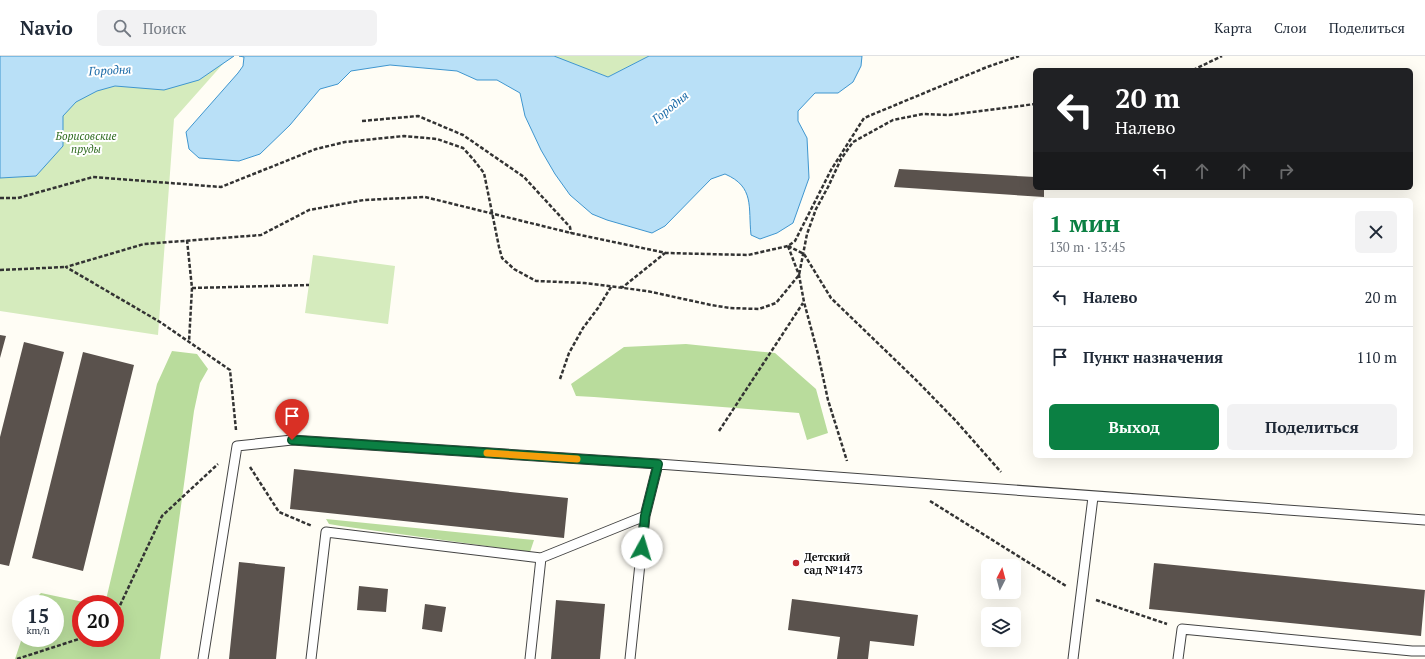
<!DOCTYPE html>
<html lang="ru">
<head>
<meta charset="utf-8">
<style>
	body { margin:0; font-family:"PT Serif",serif; background:#f2f2f3; color:#1f2937; height:100vh; display:flex; flex-direction:column; font-size:15px; white-space:nowrap }
	* { box-sizing:border-box; margin:0 }
	p { font-size:13px; color:#747a83 }
	.icon { flex:none; width:22px; height:22px; fill:none; stroke:currentColor; stroke-width:2; stroke-linecap:round; stroke-linejoin:round }
	.map { position:relative; flex:1; overflow:hidden }
	.sheet { position:absolute; left:1033px; top:142px; width:380px; height:260px; display:flex; flex-direction:column; background:#fff; border-radius:6px; box-shadow:0 4px 16px #0002 }
	.sheet>* { flex:none }
	.top-card { position:absolute; left:1033px; top:12px; width:380px; height:122px; border-radius:6px; box-shadow:0 4px 16px #0002; background:#202124; color:#fff; overflow:hidden }
	.needle { width:26px; rotate:6deg }
	.tools { position:absolute; left:981px; top:503px; display:grid; gap:8px }
	.tools a { display:grid; place-items:center; width:40px; height:40px; border-radius:6px; background:#fff; box-shadow:0 4px 16px #0002; font-size:20px }
	.speed { position:absolute; left:12px; top:539px; display:flex; gap:8px; font-size:20px; font-weight:700; text-align:center }
	.speed>* { display:grid; place-content:center; width:52px; height:52px; border-radius:50%; background:#fff; box-shadow:0 4px 16px #0002; line-height:1 }
	.speed small { font-size:10px; font-weight:400 }
	.speed .limit { border:6px solid #d22; background:#fff; color:#111 }
	.pin { position:absolute; display:grid; place-items:center; width:34px; height:34px; color:#fff; margin:-41px -17px; border-radius:50% 50% 50% 0; rotate:-45deg; box-shadow:0 0 4px #0007 }
	.pin .icon { rotate:45deg }
	.me { position:absolute; width:44px; margin:-22px; rotate:6deg; stroke-linejoin:round; filter:drop-shadow(0 0 3px #0008) }
	.turn { display:flex; align-items:center; gap:14px; height:84px; padding:0 16px; font-size:18px }
	.turn .icon { width:52px; height:52px; stroke-width:2.5 }
	.turn b { display:block; font-size:28px; line-height:34px }
	.lanes { display:flex; align-items:center; height:38px; padding:0 16px; background:#0003; justify-content:center; gap:20px; direction:ltr }
	.lanes .off { opacity:.35 }
	.round { display:grid; place-items:center; flex:none; width:42px; height:42px; border-radius:6px; background:#f2f2f3 }
	.head { display:flex; align-items:center; justify-content:space-between; height:68px; padding:0 16px }
	h1 { font-size:24px; font-weight:700; line-height:30px; color:#0b8043 }
	.cta { display:flex; gap:8px; margin-top:auto; padding:8px 16px }
	.cta a { flex:1; height:46px; border-radius:6px; background:#0b8043; color:#fff; font-size:16px; font-weight:700; line-height:46px; text-align:center }
	.cta a+a { background:#f2f2f3; color:#1f2937 }
	ul { padding:0; list-style:none }
	li { display:flex; align-items:center; gap:12px; height:60px; padding:0 16px; border-top:1px solid #e0e1e3 }
	li div { flex:1 }
	li b { display:block; font-size:15px }
	li em { font-style:normal }
	header { display:flex; align-items:center; gap:24px; box-sizing:border-box; height:56px; padding:0 20px; background:#fff; border-bottom:1px solid #e0e1e3 }
	header strong { font-size:19px }
	nav { display:flex; gap:22px; margin-inline-start:auto; font-size:14px }
	.search { width:280px; height:36px; background:#f2f2f3; display:flex; align-items:center; gap:10px; box-sizing:border-box; padding:0 14px; border-radius:6px; color:#747a83; font-size:15px }
	.map>svg:first-child { display:block }
	.green { fill:#d5ebbd }
	.forest { fill:#b9dc9c }
	.water { fill:#b9e0f7; stroke:#3f96cf }
	.building { fill:#5a524d }
	.lines { fill:none; stroke-linecap:round; stroke-linejoin:round }
	.service-casing { stroke:#444; stroke-width:11 }
	.path { stroke:#333; stroke-width:2.5; stroke-dasharray:4 2; stroke-linecap:butt }
	.service { stroke:#fff; stroke-width:9 }
	.route-casing { stroke:#07532c; stroke-width:10 }
	.route { stroke:#0b8043; stroke-width:7 }
	.slow { stroke:#f59e0b; stroke-width:7 }
	.poi-dot { fill:#c4262e; stroke:#fff; stroke-width:1.5 }
	.labels { text-anchor:middle; dominant-baseline:central; stroke-width:4; stroke-linejoin:round; paint-order:stroke }
	.park-label { font-size:11px; font-style:italic; fill:#2f6b1f; stroke:#fff }
	.poi-label { font-size:11px; font-weight:bold; fill:#111; stroke:#fff; text-anchor:start }
	.water-label { font-size:12px; font-style:italic; fill:#1768a6; stroke:#fff }
</style>
</head>
<body>
<header>
<strong>Navio</strong>
<div class="search"><svg class="icon" aria-label="search" viewBox="0 0 24 24"><circle cx="10" cy="10" r="6"/><path d="M15 15l6 6"/></svg>Поиск</div>
<nav><a>Карта</a><a>Слои</a><a>Поделиться</a></nav>
</header>
<div class="map">
<svg width="1425" height="603" viewBox="0 0 1425 603">
	<rect width="100%" height="100%" fill="#fffdf5"/>
	<path class="green" d="M0 0H230L174 63 158 279 0 255Z
		M553 0H649L608 21Z
		M313 199 395 210 388 268 305 257Z"/>
	<path class="forest" d="M686 288 775 297 816 333 828 377 807 384 799 357 594 341 576 340 571 328 624 291Z
		M172 295 197 298 208 313 200 327 194 355 160 603H15L22 582H55V548H32L33 545 41 537 93 548H81V582H115V548H105L157 328Z
		M326 463 534 484 530 496 341 470 329 468Z"/>
	<path class="water" d="M0 0H234L199 24 164 34 115 30 97 35 76 46 63 60V90L36 120 0 122Z
		M239 0H554L608 21 649 0H862L861 10 853 26 838 37H815L798 55V65L807 82 809 122 793 167 777 177 760 183 751 179C748 151 755 131 725 118L711 123 665 170 652 177 607 164 592 158 570 139 555 118 541 94 525 60 520 37 497 24H477L457 15 390 9 351 15 338 28 320 33 290 69 260 98 239 105 199 102 189 93 186 76 238 17 243 10 244 1Z"/>
	<path class="building" d="M899 113 1035 121V132H1044V141L894 131Z
		M0 279 6 280 0 302Z
		M24 286 64 296 9 510 0 508V381Z
		M83 296 134 309 83 515 32 502Z
		M294 413 568 442 564 482 290 453Z
		M239 506 285 511 276 603H229Z
		M1154 507 1425 534 1421 580 1149 553Z
		M359 530 388 533 386 556 357 554Z
		M792 543 918 559 914 590 870 585 868 603H837L840 581 788 574Z
		M556 544 605 548 600 603H551Z
		M425 548 446 551 442 576 422 573Z"/>
	<g class="lines">
		<g class="service-casing">
			<path id="service" d="M203 603 237 390 292 384 658 408 1425 464
				M311 603 326 476 541 502
				M530 603 541 502 645 460
				M630 603 645 460 658 408
				M1073 603 1093 441
				M1178 603 1182 573 1412 595H1425"/>
		</g>
		<path class="path" d="M1193 14 1222 0
			M362 65 418 60 463 79 524 121 570 171 571 177
			M0 142H18L93 121 221 131 316 93 345 86 404 80 437 83 463 92 473 103 484 117 499 191 502 202 514 213 536 225 584 227 647 235 711 249 730 252 759 253 776 247 799 219 807 178 816 153 828 131 841 103 853 86 893 64 923 58 949 59 1035 48
			M187 184 192 232 189 286
			M788 190 804 198 831 242 916 324 956 365 1001 416
			M788 190 799 219 804 246 818 298 828 344 847 405
			M0 214 66 211
			M620 231H623L665 197
			M192 232 309 229
			M560 323 569 297 583 272 598 252 611 231
			M236 374 230 314 160 266 66 211 144 188 261 179 309 154 364 144 425 141 571 177 666 197 748 199 788 190 795 185 831 114 864 62 987 11 1019 0
			M719 375 803 247
			M250 411 279 456 312 470
			M930 445 1066 530
			M1096 544 1167 568
			M115 560 162 460 218 408
			M17 603 82 582"/>
		<use href="#service" class="service"/>
	</g>
	<g class="lines">
		<g class="route-casing">
			<path id="route" d="M292 384 658 408 645 460 642 492"/>
		</g>
		<use href="#route" class="route"/>
		<path class="slow" d="M487 397 577 403"/>
	</g>
	<circle class="poi-dot" cx="796" cy="507" r="4"/>
	<g class="labels">
		<g class="park-label">
			<text x="86" y="80">Борисовские<tspan x="86" dy="13">пруды</tspan></text>
		</g>
		<g class="poi-label">
			<text x="804" y="501">Детский<tspan x="804" dy="13">сад №1473</tspan></text>
		</g>
		<g class="water-label">
			<text transform="translate(110 14) rotate(-3)">Городня</text>
			<text transform="translate(670 51) rotate(-39)">Городня</text>
		</g>
	</g>
</svg>
<div class="tools">
<a><svg class="needle" viewBox="-14 -14 28 28"><path d="M0-13l5 13h-10z" fill="#e53935"/><path d="M0 13l5-13h-10z" fill="#747a83"/></svg></a>
<a><svg class="icon" aria-label="layers" viewBox="0 0 24 24"><path d="M12 4l9 5-9 5-9-5zM3 14l9 5 9-5"/></svg></a>
</div>
<div class="speed"><div>15<small>km/h</small></div><div class="limit">20</div></div>
<div class="pin" style="left:292px;top:384px;background:#d93025"><svg class="icon" aria-label="arrive" viewBox="0 0 24 24"><path d="M6 21V4h12l-3 4 3 4H6"/></svg></div>
<svg class="me" style="left:642px;top:492px" viewBox="-20 -20 40 40"><circle r="19" fill="#fff"/><path d="M0-13L10 11 0 6-10 11z" fill="#0b8043"/></svg>
<div class="top-card">
<div class="turn"><svg class="icon" aria-label="left" viewBox="0 0 24 24"><path d="M17 20v-9H6M10 6l-5 5 5 5"/></svg><div><b>20 m</b>Налево</div></div>
<div class="lanes"><svg class="icon" aria-label="left" viewBox="0 0 24 24"><path d="M17 20v-9H6M10 6l-5 5 5 5"/></svg><svg class="icon off" aria-label="ahead" viewBox="0 0 24 24"><path d="M12 20V5M6 11l6-6 6 6"/></svg><svg class="icon off" aria-label="ahead" viewBox="0 0 24 24"><path d="M12 20V5M6 11l6-6 6 6"/></svg><svg class="icon off" aria-label="right" viewBox="0 0 24 24"><path d="M7 20v-9h11M14 6l5 5-5 5"/></svg></div>
</div>
<section class="sheet">
<div class="head"><div><h1>1 мин</h1><p>130 m · 13:45</p></div><a class="round"><svg class="icon" aria-label="close" viewBox="0 0 24 24"><path d="M6 6l12 12M18 6L6 18"/></svg></a></div>
<ul>
<li><svg class="icon" aria-label="left" viewBox="0 0 24 24"><path d="M17 20v-9H6M10 6l-5 5 5 5"/></svg><div><b>Налево</b></div><em>20 m</em></li>
<li><svg class="icon" aria-label="arrive" viewBox="0 0 24 24"><path d="M6 21V4h12l-3 4 3 4H6"/></svg><div><b>Пункт назначения</b></div><em>110 m</em></li>
</ul>
<div class="cta"><a>Выход</a><a>Поделиться</a></div>
</section>
</div>
</body>
</html>
